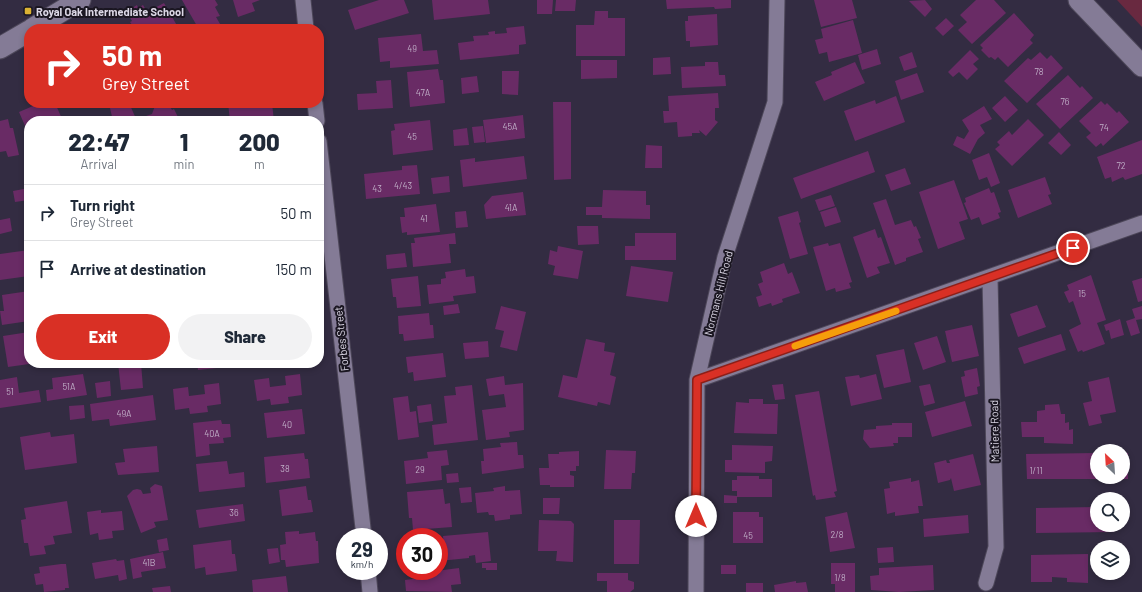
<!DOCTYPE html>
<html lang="en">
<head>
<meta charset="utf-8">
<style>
	body { margin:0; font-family:Barlow,sans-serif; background:#f2f2f3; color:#1f2937; height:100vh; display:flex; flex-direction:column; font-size:15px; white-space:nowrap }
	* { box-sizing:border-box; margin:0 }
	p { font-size:13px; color:#747a83 }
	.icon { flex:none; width:22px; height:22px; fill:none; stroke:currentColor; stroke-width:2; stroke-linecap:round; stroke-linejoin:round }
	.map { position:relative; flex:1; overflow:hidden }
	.details { position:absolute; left:24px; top:116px; width:300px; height:252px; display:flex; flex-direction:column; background:#fff; border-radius:16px; box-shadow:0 2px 6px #0003 }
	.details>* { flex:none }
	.top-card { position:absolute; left:24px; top:24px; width:300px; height:84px; border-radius:16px; box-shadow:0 2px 6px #0003; background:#d93025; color:#fff; overflow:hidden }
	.needle { width:26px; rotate:335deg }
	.tools { position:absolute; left:1090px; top:444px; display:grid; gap:8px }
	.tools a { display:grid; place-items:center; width:40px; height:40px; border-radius:50%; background:#fff; box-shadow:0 2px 6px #0003; font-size:20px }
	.speed { position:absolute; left:336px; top:528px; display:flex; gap:8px; font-size:20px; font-weight:700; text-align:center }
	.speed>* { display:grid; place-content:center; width:52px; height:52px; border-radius:50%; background:#fff; box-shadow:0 2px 6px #0003; line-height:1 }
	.speed small { font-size:10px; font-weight:400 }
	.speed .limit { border:6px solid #d22; background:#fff; color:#111 }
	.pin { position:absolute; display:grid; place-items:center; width:34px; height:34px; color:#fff; margin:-17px; border:2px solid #fff; border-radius:50%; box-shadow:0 1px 4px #0007 }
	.me { position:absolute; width:44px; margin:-22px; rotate:0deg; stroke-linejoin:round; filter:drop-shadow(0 0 3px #0008) }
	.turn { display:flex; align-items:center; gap:14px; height:84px; padding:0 12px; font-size:18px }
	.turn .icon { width:52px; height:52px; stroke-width:2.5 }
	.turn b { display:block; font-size:28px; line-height:34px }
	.eta { display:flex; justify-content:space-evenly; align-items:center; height:68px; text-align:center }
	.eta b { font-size:24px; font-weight:800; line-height:28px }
	.cta { display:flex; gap:8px; margin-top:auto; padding:8px 12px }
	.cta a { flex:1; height:46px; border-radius:24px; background:#d93025; color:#fff; font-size:16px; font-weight:800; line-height:46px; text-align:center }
	.cta a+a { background:#f2f2f3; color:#1f2937 }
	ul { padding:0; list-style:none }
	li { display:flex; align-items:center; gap:12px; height:56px; padding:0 12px; border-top:1px solid #e0e1e3 }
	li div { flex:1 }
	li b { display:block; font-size:15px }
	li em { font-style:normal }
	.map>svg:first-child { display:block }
	.green { fill:#692940 }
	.building { fill:#692b65 }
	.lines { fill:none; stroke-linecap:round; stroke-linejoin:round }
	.street-casing { stroke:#4d4759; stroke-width:17 }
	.secondary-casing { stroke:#4d4759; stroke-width:23 }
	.street { stroke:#847b96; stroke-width:15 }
	.secondary { stroke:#847b96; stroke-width:21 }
	.route-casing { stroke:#8d1f18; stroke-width:10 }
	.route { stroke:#d93025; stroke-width:7 }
	.slow { stroke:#f59e0b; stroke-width:7 }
	.poi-dot { fill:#dbb233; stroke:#1a1621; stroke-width:1.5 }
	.labels { text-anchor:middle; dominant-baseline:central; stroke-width:4; stroke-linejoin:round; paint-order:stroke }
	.number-label { font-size:9px; fill:#bfadc6 }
	.poi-label { font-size:11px; font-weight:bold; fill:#dcd8e6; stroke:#1a1621; text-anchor:start }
	.street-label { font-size:11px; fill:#dcd8e6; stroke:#1a1621 }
</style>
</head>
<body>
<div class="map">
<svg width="1142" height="592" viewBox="0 0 1142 592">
	<rect width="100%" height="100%" fill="#332c42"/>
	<path class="green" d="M1117 0H1142V27Z"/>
	<path class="building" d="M182 0H215L218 5 215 7 220 16 216 17 223 29H196L195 27 197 26Z
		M233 0H260L252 3 255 11 238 17Z
		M379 0H404L409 13 355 30 348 10Z
		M432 0H488L490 14 434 20Z
		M537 0H553L552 14H537Z
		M556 0H576L575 11H555Z
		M666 0H731V8L715 9 714 7 667 9Z
		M814 0H852L857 18 821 27Z
		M925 0 932 9 925 17 909 1Z
		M976 0H994L1006 13 972 44 958 30 967 22 960 15Z
		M164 3 179 29H135L130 22 132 21 128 14 130 13 129 10 137 5 138 8 143 5 147 12Z
		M595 11H608V18H625V56H576V25H594Z
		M1014 13 1034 35 1030 40 1033 43 1008 67 998 57 995 60 991 57 989 58 981 50 983 48 980 45Z
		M717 14 718 45 690 47V41H686L685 21H688V16Z
		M946 18 954 26 943 36 935 28Z
		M853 20 862 53 829 62 827 52 819 54 815 40 823 38 821 29Z
		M246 24 249 29H238Z
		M524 26 526 44 519 45V54L460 60 458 43 474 41 473 36 489 35 488 32 495 31V34L507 33 506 28Z
		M421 34 423 51 437 50 439 64 390 68V61L380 62 378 38Z
		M877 49 881 64 862 70 858 55Z
		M970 50 979 59 973 64 978 69 967 80 959 72 953 77 948 72Z
		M912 52 917 67 904 71 899 57Z
		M1040 52 1047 59 1051 55 1063 68 1027 103 1004 81 1028 58 1031 60Z
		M670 57 671 74 653 75V58Z
		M581 60H617V78L581 79Z
		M705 62H718L719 75H725L726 86 682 88 681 67 705 66Z
		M855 62 865 83 824 101 815 82 832 75 831 72Z
		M438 69 440 80H443L445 103 410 107 407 72Z
		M502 71H519L518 95 502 94Z
		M917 73 924 92 901 100 895 81Z
		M1068 75 1080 88 1082 86 1093 98 1060 129 1036 104Z
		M477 76 479 92 462 94 461 78Z
		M391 80 393 108 358 110 357 94 377 93 376 81Z
		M718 93 719 108H715V120L718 122 706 136 699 130 700 133H692V136L678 137 677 122 664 123 663 111H669L668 96Z
		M896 96 905 122 855 141 844 111 875 100 876 104Z
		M1005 96 1018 110 1005 122 992 108Z
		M1101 101 1105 105 1107 103 1117 113 1119 111 1129 122 1103 146 1101 143 1096 147 1086 137 1091 133 1079 121Z
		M553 102H571V179L554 180Z
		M33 103H55L63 121H29V135L19 112 33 106Z
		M99 103H111L102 108Z
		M119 103H129L137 121H113L110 108Z
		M156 103H168L172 110 174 109 180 121H144L146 116 152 114Z
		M175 103H188L189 104 181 108 179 104 176 105Z
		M228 103H272L274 121H230Z
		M984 106 992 119 980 125 985 133 978 139 970 154 953 145 957 136 964 139 969 131 962 120Z
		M523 115 525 138 486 143 483 120Z
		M8 119 10 128H13L19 155 8 157 6 151 0 152V121Z
		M1028 119 1044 135 1012 166 995 149 1000 145 997 142 1009 131 1012 135Z
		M430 120 433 150 393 155 391 131 395 130 394 124Z
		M483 126 485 142 474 143 472 127Z
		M467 128 469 145 454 146 453 130Z
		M1059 132 1071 145 1061 155 1048 143Z
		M1142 140V174L1125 180 1123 177 1112 182 1111 177 1105 179 1097 157Z
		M646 145 662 146V168H645Z
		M868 151 875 172 801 199 793 178Z
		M989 153 1000 183 991 187 987 177 979 180 972 160Z
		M524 156 527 179 463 187 460 160 475 158V162Z
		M417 165 420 194 366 199 364 174 402 170V166Z
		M905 168 911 184 891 191 885 175Z
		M449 176 450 192 433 194 431 178Z
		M1045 177 1051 194 1048 195 1052 204 1018 218 1008 190Z
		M954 180 968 219 959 222 965 239 938 249 919 192Z
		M29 188V200L15 202 13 191Z
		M989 188 991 193 994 192 1001 212 998 213 1000 218 982 225 979 217 971 220 964 203 966 202 965 198Z
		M603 190 646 191V205H650V219L602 218V215H586V207H602Z
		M523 192 526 215 486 219 484 205 492 196Z
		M831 195 835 206 819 211 815 200Z
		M886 199 895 225 911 220 914 227 916 226 921 238 918 239 923 252 906 258V261L895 265 873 203Z
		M436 204 440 232 407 235V232L402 233 400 217H405L404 208Z
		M836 207 841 222 825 227 820 212Z
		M466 211 468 227 456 228 455 212Z
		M798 211 801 222 799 223 808 254 790 259 778 217Z
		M10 218 12 231 0 234V220Z
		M577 226H598L599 244 578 245Z
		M875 229 878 238 881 237 890 263 877 267 880 273 867 278 853 237Z
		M455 233 456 244H449L451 263 413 267 411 243H415L414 238Z
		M635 233H676V260H625V246H635Z
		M828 243 829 246 840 243 852 282 849 283 851 288 836 292 835 288 826 291 813 247Z
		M558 246 583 251 578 279 553 275 555 266 548 264 550 250 557 252Z
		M29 250V276L0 280V254Z
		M405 253 407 267 387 269 386 255Z
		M784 263 788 274 792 272 800 293 782 299 783 302 772 306 771 303 759 307 756 297 762 295 758 284 763 282 760 272Z
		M631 266 673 272 668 302 626 296Z
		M465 269 466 277 474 276 476 293 453 296 454 301 429 304 427 285 441 284V279L446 278 445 272Z
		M1091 275 1106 320 1097 323 1105 344 1083 352 1082 350 1078 352 1069 330 1081 324 1073 301 1069 303 1064 292 1069 290 1067 285Z
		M418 276 421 306 397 308 396 297H393L391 279Z
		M1142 278V301L1138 302 1132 281Z
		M29 291V321L2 325 0 311H4L2 295Z
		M458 304 460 313 444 315 443 306Z
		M1037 305 1046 327 1018 337 1010 314Z
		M501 306 526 312 517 351 500 347 504 331 495 329Z
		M1142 306V319L1136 320 1140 333 1131 336 1126 321 1135 318 1132 309Z
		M429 313 430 325H433L434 338 404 341 403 334H399L398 316Z
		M1120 319 1124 335 1111 339 1109 330 1106 331 1104 325Z
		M972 325 979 356 952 362 945 331Z
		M29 332V364L8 367 3 336Z
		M1061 334 1066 350 1024 364 1018 348Z
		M937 336 946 362 923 370 914 343Z
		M586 339 605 343 604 351 615 353 610 375 616 377 610 405 598 402 597 406 558 397 563 375 577 378Z
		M488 341 489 357 465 359 463 343Z
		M904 349 911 382 884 388 876 355Z
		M443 353 446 377 414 381 413 372 408 373 406 357Z
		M118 363H141L143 388 121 390Z
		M197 363H254V364L198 370Z
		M270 363H289V364L270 367Z
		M977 368 980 386 977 387 978 394 965 397 961 377 965 376 964 371Z
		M83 374 87 395 47 401 46 390 53 389 52 378Z
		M300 374 302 395 288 397 289 403 271 405 270 399 257 401 254 380 269 378 270 387 286 385 285 376Z
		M876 374 882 399 851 406 845 377 859 375 860 378Z
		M504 376 505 385 523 383 524 430 509 432 510 437 486 440 482 410 506 407 504 394 489 396 486 379Z
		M17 377 19 393 39 390 41 402 0 408V380Z
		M1109 377 1116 412 1100 415 1102 423 1089 426 1083 403 1092 401 1088 382Z
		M110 381 111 396 97 398 95 383Z
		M219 383 221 404 207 406 208 412 190 414 189 408 175 410 173 389 188 387 189 396 205 394 204 385Z
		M783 384 785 399 775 400 772 385Z
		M930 384 935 403 924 406 919 386Z
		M472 385 478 440 434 445 432 425 447 423 444 396 456 395 455 387Z
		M819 391 837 491 834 492 836 497 816 500 815 495 813 496 795 395Z
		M153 395 156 420 110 426 109 419 92 421 90 404Z
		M408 396 410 412 416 411 419 437 398 440 393 398Z
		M749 399H763V404H778L777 434 734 433 736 402 749 403Z
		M965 401 972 426 932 437 925 412Z
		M431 404 433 421 419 423 417 406Z
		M1059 404 1061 414H1065V423L1069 422V430L1073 429V444L1044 443V437H1022L1021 422H1037V411L1045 410V405Z
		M84 405 85 418 70 420 69 406Z
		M302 409 305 434 267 438 264 413Z
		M221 420 222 424H230L231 437 223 438 224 443 209 444 210 455 196 457 193 423Z
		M892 423H912V437H898V443H893L894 446 870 448 863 439 864 430 876 429V426L892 425Z
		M50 432 51 437 74 434 77 463 25 470 20 437Z
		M517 442 518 455H523L524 468 482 474 481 461H484L483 449 501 447 500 443Z
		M732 445 773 446 772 461 765 462V473L725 472V460H732Z
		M157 446 159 472 118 475 115 463 125 462 123 449Z
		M447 450 449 465 441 466 442 480 406 484 404 461 428 458 427 452Z
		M606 450 636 451 635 473H632L631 489H604Z
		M579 451V466H576V471H570V475L574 476V487H550V485H540L539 468H549L548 454H559V452Z
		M304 453 305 459H308L310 478 266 483 264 457Z
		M1097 453V477H1123V453H1128V479H1027L1026 454Z
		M973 454 981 485 954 491 951 478 950 480 938 483 934 463 946 460 947 463H950L949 460Z
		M227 461 229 474 244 472 245 487 199 492 196 464Z
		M458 473 459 482 447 483 446 474Z
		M737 476H759V479H772V497H737V503H724V495L737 496V491H732V480H737Z
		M911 478V482L919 480 923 506H918L919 513 895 516V512L887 514 884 489 890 488 889 482Z
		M155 484 162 486 168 520 154 522 156 527 141 533 127 496 133 490 137 489 141 490 143 494 151 493 150 488Z
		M306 486 308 500H311L313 512 282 516 279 490Z
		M505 486V491L520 490 522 514 510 515V519L495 521 494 515H489L488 512 477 513 475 493 494 491 493 488Z
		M471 487 472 502 461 503 459 488Z
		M443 489 445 504 450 503 452 527 413 530 412 518H409L407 492Z
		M543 498H560L559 514H543Z
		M67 501 72 533 53 536 55 544 44 546 46 554 30 556 28 543H24L21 520 26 519 24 508Z
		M243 504 245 521 199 528 196 510Z
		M1097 507V525H1114V532L1036 533V508Z
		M101 510V513L122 511 124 530 112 531 113 538 99 540 98 533 90 535 87 512Z
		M733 512H759V517H763V543H733Z
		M847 512 855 548 830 552 825 517Z
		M968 515 969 533 924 537 923 519Z
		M539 520 571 521 574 524 573 562 556 561 557 551H538Z
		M614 520H640L639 564H614Z
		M299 531V534L315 532 316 541H318L319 563 286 567 285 560H281L280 545 286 544 285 532Z
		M488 532 491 561 476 563 475 555 469 556V558L439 561V549L444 548 443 536Z
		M167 538 169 550 159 552 157 540Z
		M231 540 232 554H235L237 571 206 575 205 567 195 569 193 545Z
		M893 547 894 562 878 563 877 548Z
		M278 548 280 562 269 564 267 549Z
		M163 552 166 568 141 572 142 577 133 579 130 559Z
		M1088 554V583L1067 582V578L1052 577V582H1031V555Z
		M116 559 117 561 124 560 127 579 119 581 118 575 95 579 92 563Z
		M482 563H497V570H486V568H482Z
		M831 563H855V592H835V584H831Z
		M61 564H66L69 588H65V590L44 592 43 584 36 585 34 574 40 573 39 567Z
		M721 565H736V574H721Z
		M933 565 934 590 899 592 871 590 870 576 879 575V568Z
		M459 568 461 584 451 585 452 592 406 591 405 580 428 577V572Z
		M597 573H628V580L634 582V589L630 592H607V581H597Z
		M286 576 288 592H253L252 580Z
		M796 581V583L806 582 808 592H775L774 585Z
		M746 583H763V592H746Z
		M170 586 171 592H153L152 588Z"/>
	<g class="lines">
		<g class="street-casing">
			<path id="street" d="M303 0 306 29
				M315 103 317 121
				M319 141 364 537
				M697 380 1142 223
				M368 571 370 592
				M986 583 996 547 990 278
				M696 592 697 380 725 257 775 102 777 0"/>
		</g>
		<g class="secondary-casing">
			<path id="secondary" d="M1079 0 1142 66
				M32 29 80 0
				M0 48 29 31"/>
		</g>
		<use href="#street" class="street"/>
		<use href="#secondary" class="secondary"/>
	</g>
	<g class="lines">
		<g class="route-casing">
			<path id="route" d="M696 516 697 380 1073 248"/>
		</g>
		<use href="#route" class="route"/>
		<path class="slow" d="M795 346 896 311"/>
	</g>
	<rect class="poi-dot" x="24" y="7" width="8" height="8" rx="2"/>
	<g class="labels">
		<g class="number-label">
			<text x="412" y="48">49</text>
			<text x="1039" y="71">78</text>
			<text x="423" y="92">47A</text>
			<text x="1065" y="101">76</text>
			<text x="510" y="126">45A</text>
			<text x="1104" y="127">74</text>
			<text x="412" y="136">45</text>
			<text x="1121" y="165">72</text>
			<text x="403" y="185">4/43</text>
			<text x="377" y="188">43</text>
			<text x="511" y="207">41A</text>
			<text x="424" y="218">41</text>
			<text x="1082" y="293">15</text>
			<text x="69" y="386">51A</text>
			<text x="10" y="391">51</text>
			<text x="124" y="413">49A</text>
			<text x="287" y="424">40</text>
			<text x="212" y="433">40A</text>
			<text x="285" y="468">38</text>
			<text x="420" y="469">29</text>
			<text x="1036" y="470">1/11</text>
			<text x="234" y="512">36</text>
			<text x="837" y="534">2/8</text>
			<text x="748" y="535">45</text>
			<text x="149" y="562">41B</text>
			<text x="840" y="577">1/8</text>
		</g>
		<g class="poi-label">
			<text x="36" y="11">Royal Oak Intermediate School</text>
		</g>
		<g class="street-label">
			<text transform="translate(718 293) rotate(-76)">Normans Hill Road</text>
			<text transform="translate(341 339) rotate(-96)">Forbes Street</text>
			<text transform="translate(994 431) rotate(-91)">Matiere Road</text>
		</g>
	</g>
</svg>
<div class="tools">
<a><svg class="needle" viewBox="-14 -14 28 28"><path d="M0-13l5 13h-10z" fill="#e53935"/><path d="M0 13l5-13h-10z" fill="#747a83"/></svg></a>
<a><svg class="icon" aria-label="search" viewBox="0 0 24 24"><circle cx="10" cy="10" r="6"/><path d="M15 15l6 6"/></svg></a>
<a><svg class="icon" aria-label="layers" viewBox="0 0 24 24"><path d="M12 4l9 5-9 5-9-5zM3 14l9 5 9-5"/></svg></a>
</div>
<div class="speed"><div>29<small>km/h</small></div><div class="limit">30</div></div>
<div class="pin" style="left:1073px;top:248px;background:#d93025"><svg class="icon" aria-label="arrive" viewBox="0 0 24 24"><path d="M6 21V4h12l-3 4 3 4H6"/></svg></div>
<svg class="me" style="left:696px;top:516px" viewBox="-20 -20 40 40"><circle r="19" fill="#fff"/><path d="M0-13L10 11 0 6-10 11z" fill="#d93025"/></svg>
<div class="top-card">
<div class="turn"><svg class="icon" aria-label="right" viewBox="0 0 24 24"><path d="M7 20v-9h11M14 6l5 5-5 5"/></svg><div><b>50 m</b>Grey Street</div></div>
</div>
<section class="details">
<div class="eta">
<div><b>22:47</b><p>Arrival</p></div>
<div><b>1</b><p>min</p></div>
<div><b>200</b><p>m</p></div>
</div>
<ul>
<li><svg class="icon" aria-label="right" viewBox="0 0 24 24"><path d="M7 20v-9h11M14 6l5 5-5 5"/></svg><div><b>Turn right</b><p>Grey Street</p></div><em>50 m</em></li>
<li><svg class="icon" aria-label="arrive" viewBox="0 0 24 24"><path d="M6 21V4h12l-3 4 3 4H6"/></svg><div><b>Arrive at destination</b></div><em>150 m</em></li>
</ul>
<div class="cta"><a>Exit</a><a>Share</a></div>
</section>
</div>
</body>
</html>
